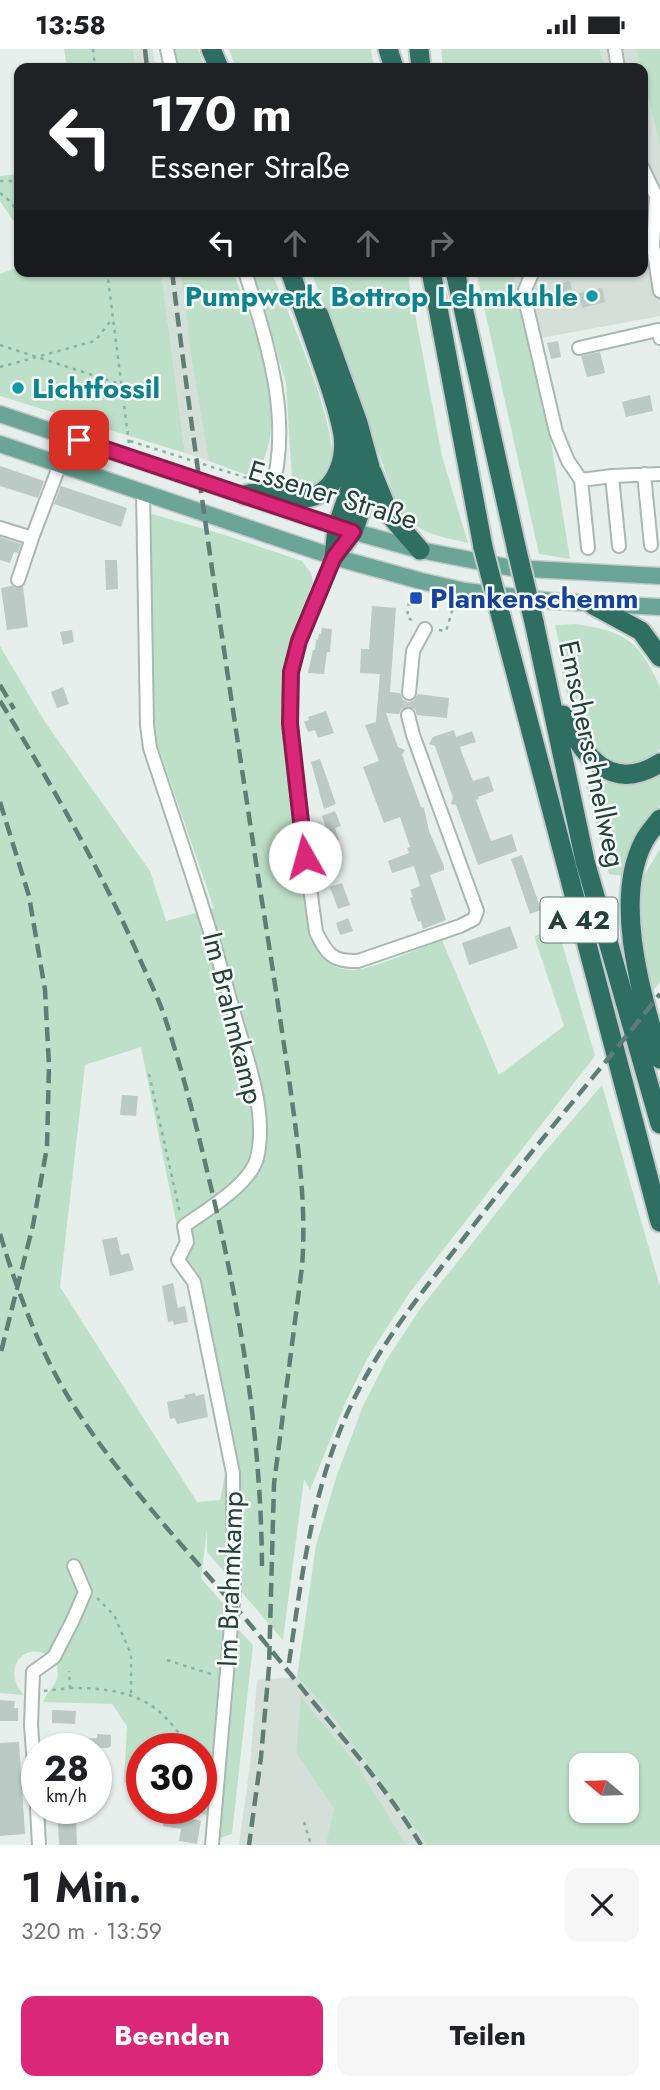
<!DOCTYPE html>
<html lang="de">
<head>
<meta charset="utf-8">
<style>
	body { margin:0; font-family:Jost,sans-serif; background:#f6f6f6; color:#202124; height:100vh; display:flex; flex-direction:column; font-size:26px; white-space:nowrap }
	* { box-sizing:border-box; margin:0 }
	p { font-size:23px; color:#757577 }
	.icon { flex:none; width:38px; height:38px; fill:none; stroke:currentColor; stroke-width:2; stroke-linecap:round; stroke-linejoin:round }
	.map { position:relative; height:1796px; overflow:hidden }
	.panel { display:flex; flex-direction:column; background:#fff; flex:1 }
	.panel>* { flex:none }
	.guide { position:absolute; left:14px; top:14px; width:634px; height:214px; border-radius:14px; box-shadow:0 2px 5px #0004; background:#202124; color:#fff; overflow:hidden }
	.needle { width:46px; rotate:289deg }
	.controls { position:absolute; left:569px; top:1704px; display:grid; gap:14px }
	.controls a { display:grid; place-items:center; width:70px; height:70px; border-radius:14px; background:#fff; box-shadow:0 2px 5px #0004; font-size:35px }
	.speed { position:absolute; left:21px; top:1684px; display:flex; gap:14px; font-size:35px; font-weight:700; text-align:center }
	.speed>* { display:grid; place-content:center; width:91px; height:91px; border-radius:50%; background:#fff; box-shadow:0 2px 5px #0004; line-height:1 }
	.speed small { font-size:18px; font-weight:400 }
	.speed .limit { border:10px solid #d22; background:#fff; color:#111 }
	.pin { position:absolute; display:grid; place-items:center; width:60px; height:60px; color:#fff; margin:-30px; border-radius:14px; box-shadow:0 4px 10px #0006 }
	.me { position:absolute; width:77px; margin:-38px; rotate:353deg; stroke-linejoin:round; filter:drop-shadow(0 0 5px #0008) }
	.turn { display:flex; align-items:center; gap:24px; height:147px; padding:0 21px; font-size:32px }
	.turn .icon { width:91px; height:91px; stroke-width:2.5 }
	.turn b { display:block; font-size:49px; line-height:60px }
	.lanes { display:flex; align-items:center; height:66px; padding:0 21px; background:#0003; justify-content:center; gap:35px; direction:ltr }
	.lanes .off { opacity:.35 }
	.round { display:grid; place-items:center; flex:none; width:74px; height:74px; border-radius:14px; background:#f6f6f6 }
	.overview { display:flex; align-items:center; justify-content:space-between; height:119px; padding:0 21px }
	h1 { font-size:42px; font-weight:700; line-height:52px }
	.action { display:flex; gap:14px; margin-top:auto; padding:14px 21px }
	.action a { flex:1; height:80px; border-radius:14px; background:#db2777; color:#fff; font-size:28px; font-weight:700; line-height:80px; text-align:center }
	.action a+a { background:#f6f6f6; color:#202124 }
	.status { display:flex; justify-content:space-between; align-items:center; height:49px; padding:0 35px; background:#fff; direction:ltr }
	.status svg { height:19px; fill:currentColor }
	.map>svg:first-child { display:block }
	.built { fill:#d4dfda }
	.green { fill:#bfe0c8; fill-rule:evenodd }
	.building { fill:#bbcac4 }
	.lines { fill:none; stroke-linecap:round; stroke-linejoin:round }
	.minor-tunnel { stroke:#bfccc8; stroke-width:12; stroke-dasharray:12 6; stroke-linecap:butt }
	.minor-casing { stroke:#a8b8b2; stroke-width:16 }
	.major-casing { stroke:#c2cac8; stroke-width:19 }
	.highway-casing { stroke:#c2cac8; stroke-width:23 }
	.path { stroke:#86b3a5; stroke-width:2.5; stroke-dasharray:3.5 5; stroke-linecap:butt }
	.minor { stroke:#fff; stroke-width:12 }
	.major { stroke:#6aa596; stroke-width:16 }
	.highway { stroke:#2f6f62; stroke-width:19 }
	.rail { stroke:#5f7d75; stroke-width:4.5; stroke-dasharray:14 7; stroke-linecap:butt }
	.highway-bridge-casing { stroke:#c2cac8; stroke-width:23; stroke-linecap:butt }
	.highway-bridge { stroke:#2f6f62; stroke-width:19 }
	.route-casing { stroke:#8e194d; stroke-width:18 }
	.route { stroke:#db2777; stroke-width:12 }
	.culture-dot { fill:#0f9aa8; stroke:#f7fbf9; stroke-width:2.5 }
	.transit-dot { fill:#1a4fb4; stroke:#f7fbf9; stroke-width:2.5 }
	.labels { text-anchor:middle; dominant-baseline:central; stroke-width:5; stroke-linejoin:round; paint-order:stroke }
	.shield { fill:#f7fbf9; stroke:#637a73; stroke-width:2 }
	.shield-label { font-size:26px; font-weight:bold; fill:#24423a }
	.culture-label { font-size:28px; font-weight:bold; fill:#0d838f; stroke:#f7fbf9; text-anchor:end }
	.street-label { font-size:28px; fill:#24423a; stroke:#f7fbf9 }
	.transit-label { font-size:28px; font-weight:bold; fill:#164399; stroke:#f7fbf9; text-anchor:start }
</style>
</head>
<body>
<div class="status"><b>13:58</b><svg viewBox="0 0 49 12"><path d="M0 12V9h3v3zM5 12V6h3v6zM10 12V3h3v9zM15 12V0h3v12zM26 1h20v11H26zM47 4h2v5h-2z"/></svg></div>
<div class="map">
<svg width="660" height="1796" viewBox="0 0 660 1796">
	<rect width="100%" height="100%" fill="#e6efeb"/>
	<path class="built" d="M133 0H153L155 19H136Z
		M600 0H636L641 19H605Z
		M642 26 660 98V267L530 291 511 222H642Z
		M161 222H183L209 412 185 404Z
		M297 1628 333 1668 427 1796H239L250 1716 257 1631Z"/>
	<path class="green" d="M64 0H133L136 19H67Z
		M172 0H198L205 19H177Z
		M229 0H371L374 19H236Z
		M441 0H600L605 19H443Z
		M636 0H660V98Z
		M19 125V180L0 152V127Z
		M19 218V222H161L185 404 0 347V225Z
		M181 222H233C252 276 287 353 264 410 261 416 256 422 252 428L209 412 192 312Z
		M253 222H271C286 259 348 395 329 427 322 437 305 438 294 438L292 432 286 334Z
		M311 222H407L442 407 468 494C438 487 415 485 399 457L393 460 390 435Z
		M476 222H511L530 291 547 368 570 510 539 505Z
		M149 464 225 486 302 512 311 524 313 533 309 543 313 547C290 590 283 623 283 672L311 884C315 905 330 922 353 921 372 921 421 898 442 891L499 1026 564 977 534 887 558 880 595 1007 410 1243 368 1308 346 1352 310 1441 304 1430 283 1591 207 1503V1481L201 1529 225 1557 215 1709 208 1767 188 1759H201V1699H142V1740L124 1733 127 1677 112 1655 43 1653C50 1635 62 1637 56 1612 25 1585 0 1621 24 1646L0 1644V597L45 673 150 822 166 872 214 859 155 689ZM141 998 226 1420 220 1451 197 1453 60 1238 85 1016Z
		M576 575C612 581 633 585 651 620 654 626 659 633 660 640 660 658 660 681 660 700 650 711 637 717 621 715 576 711 564 633 557 598L560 599 555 576Z
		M660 721V756L634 791 622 827 609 825 586 737 626 731Z
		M660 800V933L651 944 638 897 640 833Z
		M602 1036 660 1238V1796H427L333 1668 297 1628 316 1496 337 1426 363 1357 387 1310 420 1260 543 1105ZM581 1717H626V1762H581Z
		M235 1577 253 1596 232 1785 220 1789Z
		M301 1648 358 1717 406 1796H326L334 1759 296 1704Z"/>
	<path class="building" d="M570 232 575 255 562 258 556 235Z
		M602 239 605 253 582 259 579 244Z
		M558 292 561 308 551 310 547 294Z
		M600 303 605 324 587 328 581 307Z
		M650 346 653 362 626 368 622 353Z
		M0 417 44 432 38 449 0 437Z
		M61 437 127 459 121 478 54 455Z
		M0 488 21 495 18 504 14 503 10 514 0 511Z
		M105 511H117L118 540 106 541Z
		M12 537 16 539 23 538 28 578 7 581 1 539Z
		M372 557 396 559 390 643 400 644 403 651 408 653 413 652 418 645 449 649 447 669 417 666 415 660 410 657 402 659 399 665 386 664 398 698 405 701 402 706 421 758 424 759 429 782 444 817V821L430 826 446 871 423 880 421 872 418 873 410 849 413 848 410 841 420 837 414 817 392 824 388 812 409 804 407 799 410 798 400 768 384 774 363 718 379 712 365 676 376 673 380 625 360 624 361 600H369Z
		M322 579 332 580 330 603H327L324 625 308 624 313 601H315L316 590 318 591 319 585H321Z
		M72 581 74 593 63 596 60 583Z
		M63 638 69 655 57 659 51 643Z
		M326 662 334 684 318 689 315 681 308 683 304 673 309 671 308 668Z
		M454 681 456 688 472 682 476 693 460 698 463 707 473 732 489 727 494 742 478 748 479 750 476 751 491 792 512 785 517 802 478 816 456 756 451 755 453 749 435 697 429 695 433 688Z
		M320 710 336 755 324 760 311 713Z
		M335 762 341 777 327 782 322 767Z
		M335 779 339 791 328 795 324 783Z
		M522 806 541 861 530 865 511 810Z
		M342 834 350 856 338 860 330 838Z
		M348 869 353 882 340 886 336 874Z
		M510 877 518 899 469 916 462 894Z
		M122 1046 138 1047 136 1067 120 1066Z
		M117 1188 121 1206 129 1204 134 1221 110 1227 102 1191Z
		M173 1234 178 1259 185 1257 188 1273 174 1276 173 1272 168 1273 162 1237Z
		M195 1344 196 1347 204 1345 208 1368 177 1375 175 1369 170 1370 167 1353 185 1349 184 1346Z
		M0 1651 15 1652 14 1659H18V1672H0Z
		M52 1661 76 1662 75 1675 52 1674Z
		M97 1685 111 1686V1697L108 1699H63V1691L97 1689Z
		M19 1693 25 1785 0 1787V1694Z
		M77 1759H89V1768L77 1769Z
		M165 1763 201 1772 197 1795 179 1792 181 1780 163 1777Z
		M76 1771 77 1796H59L58 1773Z"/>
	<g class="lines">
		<path class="minor-tunnel" d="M408 666 409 644"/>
		<g class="minor-casing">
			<path id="minor" d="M167 0 171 19
				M615 0 618 19
				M642 118 656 147 653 197 660 242
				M245 222C267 295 293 369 271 445
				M533 222 525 241V250L556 383 568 412 581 431 588 499
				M579 299 658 281 660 289
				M644 425 651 496
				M612 427 619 497
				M581 431 612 427 660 425
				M143 442 147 676 150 699C180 789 210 877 235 968 247 1010 268 1065 257 1109 250 1136 206 1161 184 1177L187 1193 178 1211 194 1233 233 1424 234 1542 212 1796
				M0 479 32 489 60 415
				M334 508 298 592 291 623 289 649 295 729 316 883C327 905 332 913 358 912L460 877 474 870 477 862 413 686 408 666
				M18 531 32 489
				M409 644 413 602 425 580
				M37 1757 31 1676 33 1623 54 1608 73 1571 85 1543 74 1517
				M37 1759 39 1796"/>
		</g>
		<g class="major-casing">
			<path id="major" d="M0 365 337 478 420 501 512 519 660 527
				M0 395 334 508 421 532 465 542 551 552 660 558"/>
		</g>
		<g class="highway-casing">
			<path id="highway" d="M211 0 219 19
				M388 0 394 19
				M419 0 421 19
				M431 222 483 498
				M455 222 517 502
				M319 266 358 374 370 418 368 440 353 483 334 508
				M372 423 389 465 420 501
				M244 446C268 439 293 456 317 446 338 436 346 408 343 386 339 362 330 337 322 314 311 283 301 253 290 222
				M334 508 337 478 350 440 353 395
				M593 556 641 582 660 608
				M501 568 660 1173
				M534 573 585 812 660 1075
				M563 666C583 707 611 745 660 714
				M660 770C655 777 648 784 644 792 612 852 643 949 660 1010"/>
		</g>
		<path class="path" d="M93 0 95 19
			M0 132H19
			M0 144 11 153 19 166
			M107 222 129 395
			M0 296 120 335
			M0 318 95 292 112 270
			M130 392 247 429
			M410 545 407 568 416 574
			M439 581 446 582 454 556
			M149 1025 180 1164
			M97 1549 114 1566 131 1605V1647
			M167 1611 214 1626
			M70 1639C104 1639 141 1642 166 1669 175 1678 182 1689 189 1699
			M44 1642 70 1639 69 1622
			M304 1773 311 1796"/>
		<use href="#minor" class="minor"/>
		<use href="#major" class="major"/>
		<use href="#highway" class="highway"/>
		<path class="rail" d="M145 0 147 19
			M172 222C197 429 229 634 260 840 270 901 279 962 288 1023 297 1088 307 1152 302 1218L274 1435 269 1618 261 1708 249 1796
			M0 636 14 660
			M0 652C51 735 100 819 139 908 147 927 157 946 164 966 182 1020 196 1075 209 1130 240 1257 261 1386 262 1517
			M0 753 29 847 45 941 49 1017 47 1098 33 1176 0 1307
			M0 1185C17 1241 39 1301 70 1351 112 1418 166 1478 218 1538 250 1574 279 1611 309 1648 349 1696 389 1743 421 1796
			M289 1614C302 1525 313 1434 353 1352 380 1296 419 1247 457 1198 522 1112 593 1030 660 945"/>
		<g class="highway-bridge-casing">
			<path id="highway-bridge" d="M483 498 501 568
				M517 502 534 573"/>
		</g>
		<use href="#highway-bridge" class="highway-bridge"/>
	</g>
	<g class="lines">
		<g class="route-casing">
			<path id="route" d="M79 391 353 483 334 508 299 592 291 623 290 675 305 808"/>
		</g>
		<use href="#route" class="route"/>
	</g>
	<g class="culture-dot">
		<circle cx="592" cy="247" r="7"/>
		<circle cx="18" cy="339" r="7"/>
	</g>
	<rect class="transit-dot" x="409" y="542" width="14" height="14" rx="3.5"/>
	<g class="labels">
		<rect class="shield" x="540.5" y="848.5" width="77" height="45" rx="5"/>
		<g class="shield-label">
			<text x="579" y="871">A 42</text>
		</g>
		<g class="culture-label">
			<text x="578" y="247">Pumpwerk Bottrop Lehmkuhle</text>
			<text x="32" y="339" text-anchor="start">Lichtfossil</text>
		</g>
		<g class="street-label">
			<text transform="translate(333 446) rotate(17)">Essener Straße</text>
			<text transform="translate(592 705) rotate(78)">Emscherschnellweg</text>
			<text transform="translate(233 969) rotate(76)">Im Brahmkamp</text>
			<text transform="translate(230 1530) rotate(-88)">Im Brahmkamp</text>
		</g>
		<g class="transit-label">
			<text x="430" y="549">Plankenschemm</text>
		</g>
	</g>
</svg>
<div class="controls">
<a><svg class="needle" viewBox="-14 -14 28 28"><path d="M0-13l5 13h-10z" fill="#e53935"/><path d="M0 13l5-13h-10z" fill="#757577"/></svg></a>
</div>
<div class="speed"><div>28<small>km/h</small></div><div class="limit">30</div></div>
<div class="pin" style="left:79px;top:391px;background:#d93025"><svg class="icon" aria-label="arrive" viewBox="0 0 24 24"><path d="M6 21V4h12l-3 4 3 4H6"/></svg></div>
<svg class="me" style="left:305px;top:808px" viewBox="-20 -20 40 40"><circle r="19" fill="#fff"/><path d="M0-13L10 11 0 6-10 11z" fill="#db2777"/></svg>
<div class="guide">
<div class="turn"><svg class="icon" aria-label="left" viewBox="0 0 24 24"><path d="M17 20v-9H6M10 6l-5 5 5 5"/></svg><div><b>170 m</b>Essener Straße</div></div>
<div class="lanes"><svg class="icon" aria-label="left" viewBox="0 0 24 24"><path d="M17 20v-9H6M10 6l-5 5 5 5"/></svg><svg class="icon off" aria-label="ahead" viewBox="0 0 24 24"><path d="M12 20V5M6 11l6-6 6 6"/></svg><svg class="icon off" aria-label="ahead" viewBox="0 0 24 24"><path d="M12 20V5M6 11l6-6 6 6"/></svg><svg class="icon off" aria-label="right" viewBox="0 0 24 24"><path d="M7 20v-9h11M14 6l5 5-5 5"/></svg></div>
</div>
</div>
<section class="panel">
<div class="overview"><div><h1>1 Min.</h1><p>320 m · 13:59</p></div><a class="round"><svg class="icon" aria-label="close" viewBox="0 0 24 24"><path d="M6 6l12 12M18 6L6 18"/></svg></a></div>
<div class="action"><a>Beenden</a><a>Teilen</a></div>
</section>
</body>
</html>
